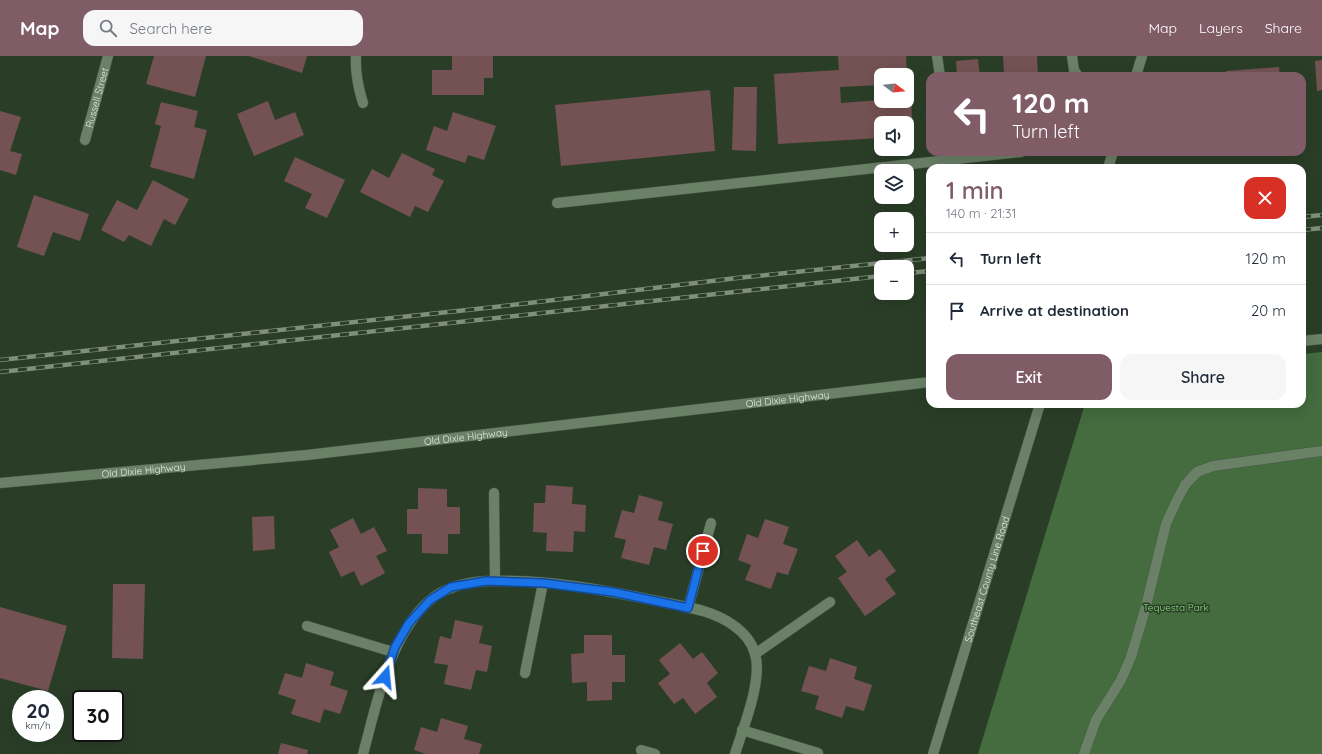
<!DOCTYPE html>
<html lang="en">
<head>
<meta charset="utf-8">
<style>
	body { margin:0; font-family:Quicksand,sans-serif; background:#f6f6f7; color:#1f2937; height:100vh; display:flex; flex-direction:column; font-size:15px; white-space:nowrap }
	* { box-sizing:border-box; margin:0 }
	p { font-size:13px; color:#747a83 }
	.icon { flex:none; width:22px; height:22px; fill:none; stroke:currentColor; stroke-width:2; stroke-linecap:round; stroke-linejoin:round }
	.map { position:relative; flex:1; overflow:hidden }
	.side { position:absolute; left:926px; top:108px; width:380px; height:244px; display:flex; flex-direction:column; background:#fff; border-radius:12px; box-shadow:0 4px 16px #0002 }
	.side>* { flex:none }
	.hud { position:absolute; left:926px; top:16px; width:380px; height:84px; border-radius:12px; box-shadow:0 4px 16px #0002; background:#7f5c66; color:#fff; overflow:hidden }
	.needle { width:26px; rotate:106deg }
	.controls { position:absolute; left:874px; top:12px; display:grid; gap:8px }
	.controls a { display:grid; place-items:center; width:40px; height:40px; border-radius:8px; background:#fff; box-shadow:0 4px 16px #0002; font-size:20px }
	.speed { position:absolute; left:12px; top:634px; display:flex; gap:8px; font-size:20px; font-weight:700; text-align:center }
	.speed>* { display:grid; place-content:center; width:52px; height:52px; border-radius:50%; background:#fff; box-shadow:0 4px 16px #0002; line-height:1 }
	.speed small { font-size:10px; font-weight:400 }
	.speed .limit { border:2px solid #111; border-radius:6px; background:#fff; color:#111 }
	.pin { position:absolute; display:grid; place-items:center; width:34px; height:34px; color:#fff; margin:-17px; border:2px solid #fff; border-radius:50%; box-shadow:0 1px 4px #0007 }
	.me { position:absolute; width:44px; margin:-22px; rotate:18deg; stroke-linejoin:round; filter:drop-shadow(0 0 3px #0008) }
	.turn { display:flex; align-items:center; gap:14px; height:84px; padding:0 20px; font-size:18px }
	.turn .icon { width:52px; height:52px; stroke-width:2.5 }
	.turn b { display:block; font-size:28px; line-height:34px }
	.round { display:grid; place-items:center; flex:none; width:42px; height:42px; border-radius:12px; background:#f6f6f7 }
	.headline { display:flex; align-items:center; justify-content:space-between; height:68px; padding:0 20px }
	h1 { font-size:24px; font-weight:600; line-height:30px; color:#7f5c66 }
	.cta { display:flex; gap:8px; margin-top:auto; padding:8px 20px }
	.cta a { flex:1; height:46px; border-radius:12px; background:#7f5c66; color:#fff; font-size:16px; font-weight:600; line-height:46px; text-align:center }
	.cta a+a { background:#f6f6f7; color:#1f2937 }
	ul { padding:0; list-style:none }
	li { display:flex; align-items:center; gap:12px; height:52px; padding:0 20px; border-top:1px solid #e0e1e3 }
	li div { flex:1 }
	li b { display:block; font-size:15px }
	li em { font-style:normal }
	header { display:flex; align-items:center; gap:24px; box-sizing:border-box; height:56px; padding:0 20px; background:#7f5c66; color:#fff }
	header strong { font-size:19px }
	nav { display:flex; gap:22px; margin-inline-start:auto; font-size:14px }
	.search { width:280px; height:36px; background:#f6f6f7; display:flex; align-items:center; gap:10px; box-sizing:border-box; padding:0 14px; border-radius:12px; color:#747a83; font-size:15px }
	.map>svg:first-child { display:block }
	.green { fill:#446c3f }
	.building { fill:#745253 }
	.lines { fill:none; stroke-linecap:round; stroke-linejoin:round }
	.minor-casing { stroke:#485845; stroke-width:11 }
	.minor { stroke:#6a8067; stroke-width:10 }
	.rail-casing { stroke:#7f8f7c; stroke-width:4.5 }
	.rail { stroke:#2a3e27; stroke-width:3; stroke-dasharray:9; stroke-linecap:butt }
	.route-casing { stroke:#114b97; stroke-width:10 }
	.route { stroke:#1a73e8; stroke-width:7 }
	.labels { text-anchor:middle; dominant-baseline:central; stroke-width:3; stroke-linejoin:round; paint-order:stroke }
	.street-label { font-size:10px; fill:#e0ecde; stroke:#2a3e27 }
	.park-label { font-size:10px; fill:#8fdf84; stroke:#2a3e27 }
</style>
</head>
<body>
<header>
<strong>Map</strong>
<div class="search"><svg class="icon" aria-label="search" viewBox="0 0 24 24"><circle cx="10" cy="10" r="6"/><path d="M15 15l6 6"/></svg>Search here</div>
<nav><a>Map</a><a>Layers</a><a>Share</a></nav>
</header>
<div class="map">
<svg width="1322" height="698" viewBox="0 0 1322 698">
	<rect width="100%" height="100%" fill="#2a3e27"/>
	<path class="green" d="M1322 296V698H978L1085 348H1302V298Z"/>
	<path class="building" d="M154 0H206L195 41 146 28Z
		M249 0H307L302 17Z
		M452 0H493V22H484V39H432V14H452Z
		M838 0H906L907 19H881V29L840 31 841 47 881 44 907 45V43L911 42 913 80H907V67H881V82L778 88 774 18 839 14Z
		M1003 0H1037L1038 20H1004Z
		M978 3 980 20H957L956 5Z
		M1322 4V34L1317 35 1315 5Z
		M1279 11 1280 20H1226V15Z
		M734 31H757L756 95 732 94Z
		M710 34 715 95 561 110 555 49Z
		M268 45 275 64 295 56 304 79 254 100 237 58Z
		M161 46 198 55 194 71 207 74 194 123 150 111 161 70 155 68Z
		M0 55 21 61 10 95 22 98 16 119 0 114Z
		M453 56 496 70 484 104 468 99 465 107 426 94 434 70 447 75Z
		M402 97 435 113 432 119 444 125 428 156 415 150 410 161 360 136 372 113 389 122Z
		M295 101 345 124 327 162 305 152 312 138 284 125Z
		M153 124 189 143 175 169 164 163 151 190 129 179 124 186 101 174 117 144 137 154Z
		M34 139 89 158 80 185 53 176 44 200 17 191Z
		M546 429 573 431 572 448 586 449 585 476 574 475 573 496 546 495 547 477 533 476 534 447H545Z
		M418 432 447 433V451H460V478H448V498L422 497V478H407V453H418Z
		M639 439 663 446 658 464 673 468 666 494 654 491 649 509 621 502 626 484 614 481 622 454 634 457Z
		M274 460 275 493 253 495 252 461Z
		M353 462 361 478 374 471 387 495 376 500 385 517 361 530 354 515 341 521 329 496 339 491 330 474Z
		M765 463 789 471 783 488 798 493 788 519 777 516 771 533 745 524 751 509 738 504 747 478 758 482Z
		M857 484 869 501 880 493 896 515 885 523 896 538 865 560 838 522 847 516 835 500Z
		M113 528H145L143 603 112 602Z
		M0 551 67 570 48 635 0 622Z
		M455 564 483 570 479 587 492 590 487 616 476 614 471 634 444 628 448 609 434 607 440 580 451 583Z
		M584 579H612V599H625V626H612V644L587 645V626L572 627 571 598 584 597Z
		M680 587 693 603 702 596 718 617 707 627 717 641 695 658 683 642 674 648 658 627 670 618 659 604Z
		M830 602 857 611 854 623 872 629 864 655 846 650 842 662 815 653 819 640 801 635 809 610 826 615Z
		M306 607 334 616 330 629 348 635 340 658 324 653 320 667 291 658 296 644 278 638 285 617 302 622Z
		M441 662 468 670 464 683 482 688 479 698H426L414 694 421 671 437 676Z
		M281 687 308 694 307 698H278Z"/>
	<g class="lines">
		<g class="minor-casing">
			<g id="minor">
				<path d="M356 0C355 17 358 31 363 47"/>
				<path d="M937 0 940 20"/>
				<path d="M1072 0 1074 14 1078 20"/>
				<path d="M1136 20 1142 0"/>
				<path id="s1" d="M85 84 108 0"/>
				<path d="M1108 112 1113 96"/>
				<path d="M557 147 1021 96"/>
				<path d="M1302 285 1322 283"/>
				<path id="s2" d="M0 427 307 399 930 326"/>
				<path d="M494 437 495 525"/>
				<path d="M688 552 711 467"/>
				<path d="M307 570 393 596"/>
				<path d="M755 598 830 546"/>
				<path d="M525 617 543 527"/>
				<path d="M742 674 818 697"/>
				<path d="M641 694 655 698"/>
				<path d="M363 698C377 647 389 581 429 545 445 531 467 526 487 525 546 523 605 534 662 546 686 551 712 554 733 569 743 576 752 586 755 598 763 624 743 672 735 698"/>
				<path id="s3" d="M933 698 1040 348"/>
				<path d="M1084 698 1096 664 1121 624 1131 601 1146 550 1166 468 1176 446 1185 429 1197 416 1213 410 1322 395"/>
			</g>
		</g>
		<use href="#minor" class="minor"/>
		<g class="rail-casing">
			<path id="rail" d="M1302 161 1322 159
				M1302 174 1322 172
				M907 217 930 215
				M0 304 495 251 737 222 930 202
				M0 316 881 220"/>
		</g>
		<use href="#rail" class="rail"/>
	</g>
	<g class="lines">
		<g class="route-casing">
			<path id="route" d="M385 621 395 591 409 567 430 544 451 531 486 525 543 527 613 536 688 552 703 495"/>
		</g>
		<use href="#route" class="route"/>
	</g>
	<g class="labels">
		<g class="street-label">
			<text stroke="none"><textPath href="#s1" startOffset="44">Russell Street</textPath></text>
			<text stroke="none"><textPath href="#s2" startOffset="792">Old Dixie Highway</textPath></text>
			<text stroke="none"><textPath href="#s2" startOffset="468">Old Dixie Highway</textPath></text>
			<text stroke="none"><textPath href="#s2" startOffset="144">Old Dixie Highway</textPath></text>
			<text stroke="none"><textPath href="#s3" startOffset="183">Southeast County Line Road</textPath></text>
		</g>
		<g class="park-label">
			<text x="1176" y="551">Tequesta Park</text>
		</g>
	</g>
</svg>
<div class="controls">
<a><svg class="needle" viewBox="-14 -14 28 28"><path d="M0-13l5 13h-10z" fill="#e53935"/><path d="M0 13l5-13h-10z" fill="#747a83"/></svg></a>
<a><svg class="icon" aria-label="sound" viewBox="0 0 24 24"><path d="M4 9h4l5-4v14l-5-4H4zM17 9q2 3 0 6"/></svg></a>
<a><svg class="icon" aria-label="layers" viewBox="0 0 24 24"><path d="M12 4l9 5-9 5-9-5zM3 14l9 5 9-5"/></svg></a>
<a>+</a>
<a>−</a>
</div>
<div class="speed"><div>20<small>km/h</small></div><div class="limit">30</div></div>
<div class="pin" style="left:703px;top:495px;background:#d93025"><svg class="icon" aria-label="arrive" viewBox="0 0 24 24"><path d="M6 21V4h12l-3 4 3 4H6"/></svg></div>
<svg class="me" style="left:385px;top:621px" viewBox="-20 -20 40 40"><path d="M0-17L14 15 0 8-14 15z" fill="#1a73e8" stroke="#fff" stroke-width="4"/></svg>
<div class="hud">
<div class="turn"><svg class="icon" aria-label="left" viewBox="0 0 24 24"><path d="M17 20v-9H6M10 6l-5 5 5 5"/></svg><div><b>120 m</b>Turn left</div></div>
</div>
<section class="side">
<div class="headline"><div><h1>1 min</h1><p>140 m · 21:31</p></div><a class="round" style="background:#d93025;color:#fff"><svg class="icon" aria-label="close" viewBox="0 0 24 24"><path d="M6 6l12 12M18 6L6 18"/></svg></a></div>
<ul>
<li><svg class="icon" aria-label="left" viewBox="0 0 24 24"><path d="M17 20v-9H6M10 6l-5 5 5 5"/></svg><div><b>Turn left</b></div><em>120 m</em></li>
<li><svg class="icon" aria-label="arrive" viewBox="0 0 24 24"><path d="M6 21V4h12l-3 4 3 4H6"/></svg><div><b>Arrive at destination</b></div><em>20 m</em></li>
</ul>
<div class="cta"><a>Exit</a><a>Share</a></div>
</section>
</div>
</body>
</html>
